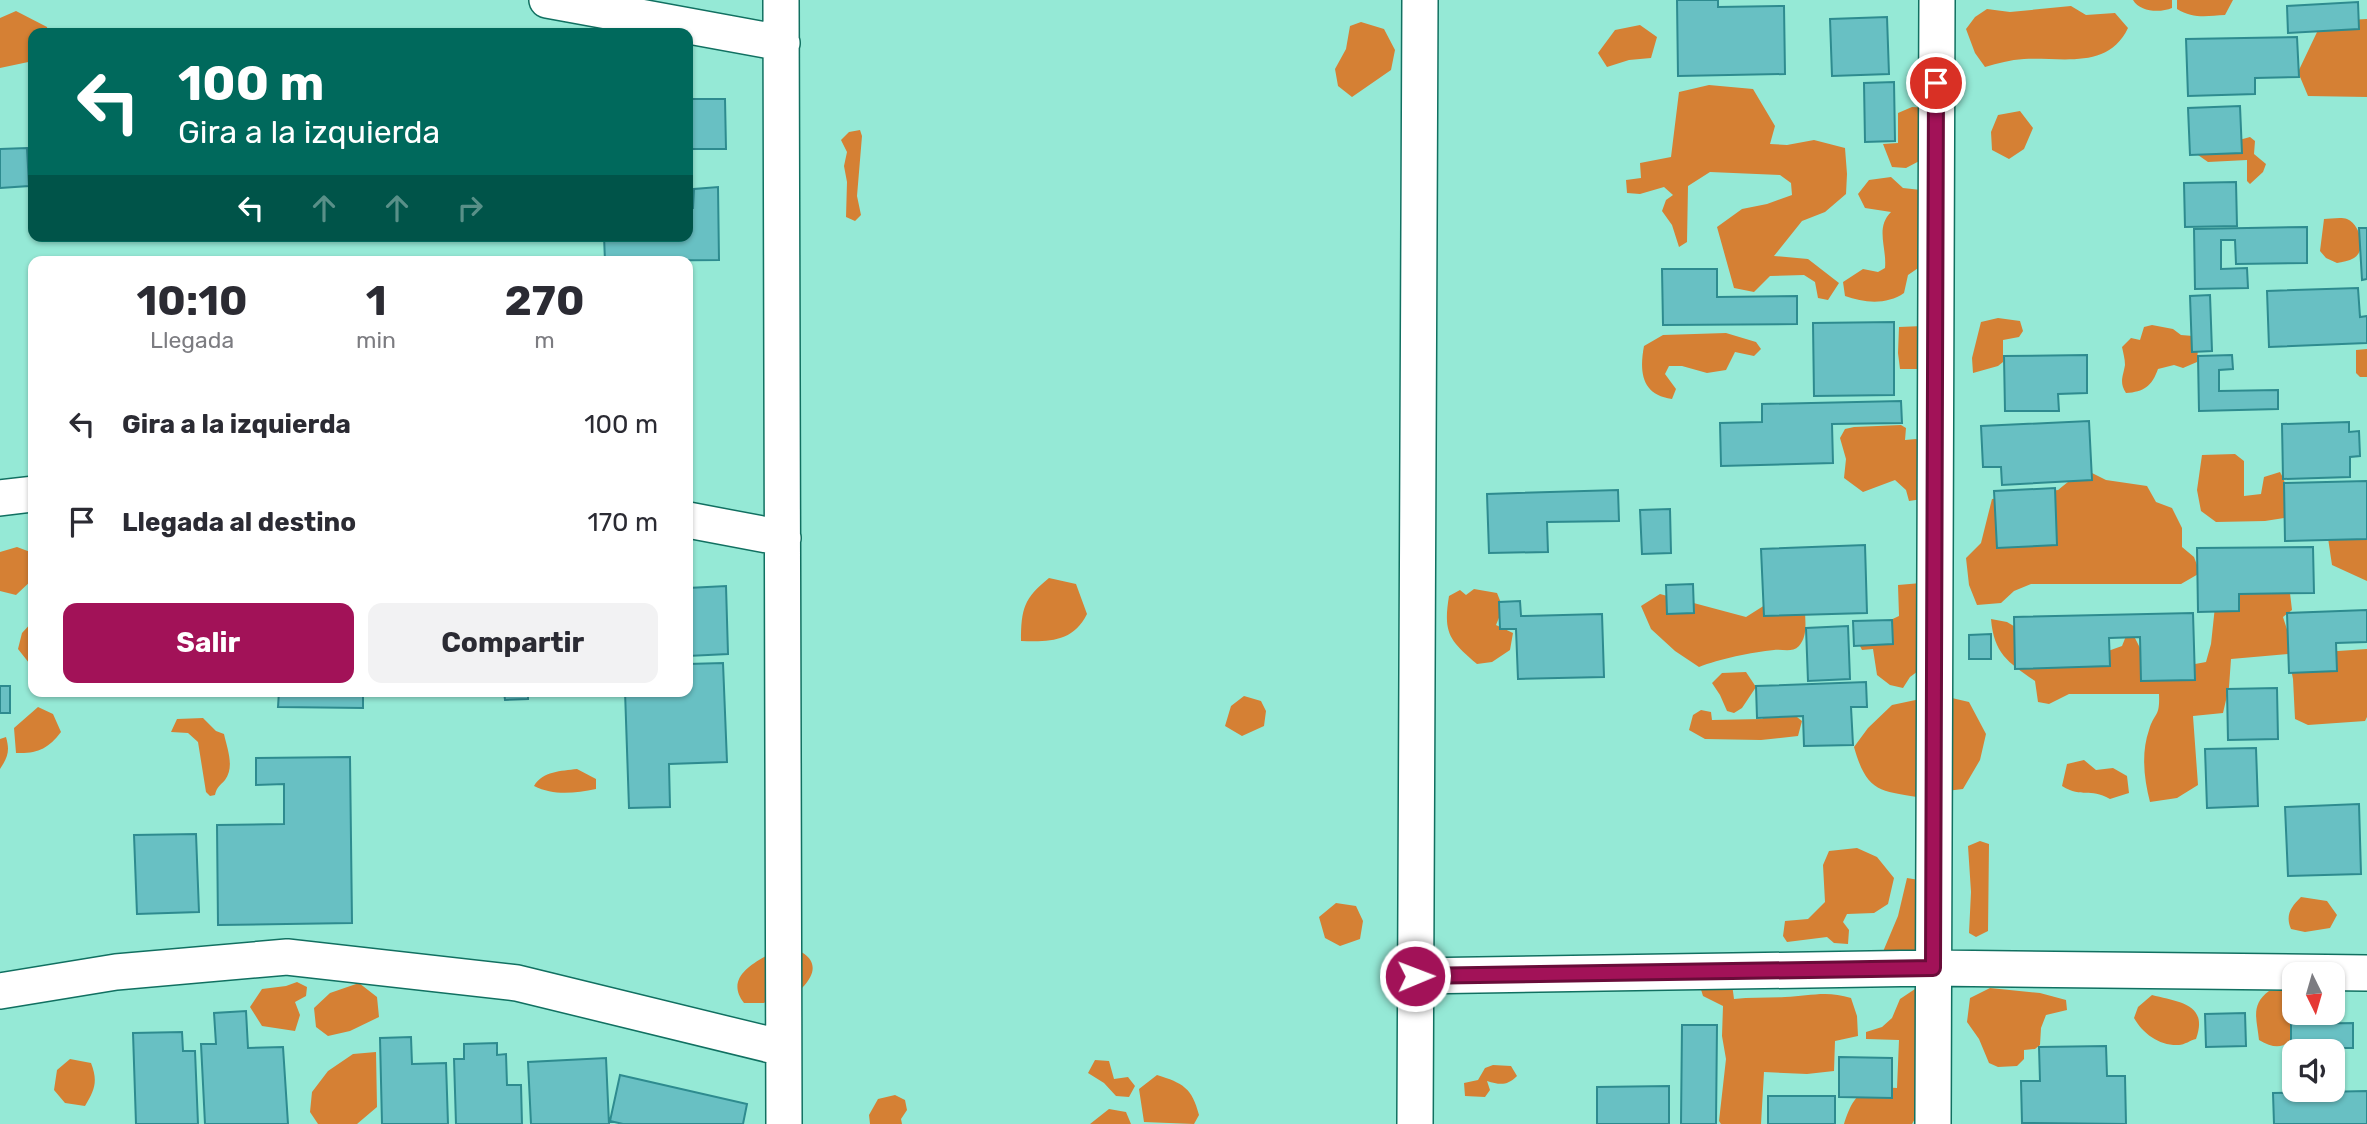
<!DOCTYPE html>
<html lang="es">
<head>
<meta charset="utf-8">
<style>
	body { margin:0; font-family:Rubik,sans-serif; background:#f2f2f3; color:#2b2b33; height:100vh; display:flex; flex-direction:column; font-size:26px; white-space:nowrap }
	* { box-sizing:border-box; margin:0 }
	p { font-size:23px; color:#7c7c81 }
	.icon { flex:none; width:38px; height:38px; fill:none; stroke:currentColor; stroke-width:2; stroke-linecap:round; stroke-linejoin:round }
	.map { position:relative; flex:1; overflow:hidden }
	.sheet { position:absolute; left:28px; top:256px; width:665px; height:441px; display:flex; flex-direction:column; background:#fff; border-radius:14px; box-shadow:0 2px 5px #0004 }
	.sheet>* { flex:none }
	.top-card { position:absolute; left:28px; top:28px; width:665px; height:214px; border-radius:14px; box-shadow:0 2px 5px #0004; background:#00695c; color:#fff; overflow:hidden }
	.needle { width:46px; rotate:175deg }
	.tools { position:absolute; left:2282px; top:962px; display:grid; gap:14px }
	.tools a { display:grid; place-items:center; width:63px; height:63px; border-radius:14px; background:#fff; box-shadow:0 2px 5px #0004; font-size:35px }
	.pin { position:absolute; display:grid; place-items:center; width:60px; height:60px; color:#fff; margin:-30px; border:4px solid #fff; border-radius:50%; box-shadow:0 2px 7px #0007 }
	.me { position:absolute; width:77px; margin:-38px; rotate:89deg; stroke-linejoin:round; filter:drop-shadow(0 0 5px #0008) }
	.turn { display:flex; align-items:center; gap:24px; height:147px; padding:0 35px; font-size:32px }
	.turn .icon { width:91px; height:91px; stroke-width:2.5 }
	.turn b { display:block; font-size:49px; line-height:60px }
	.lanes { display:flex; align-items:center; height:66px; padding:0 35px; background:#0003; justify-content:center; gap:35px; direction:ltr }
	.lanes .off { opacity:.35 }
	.eta { display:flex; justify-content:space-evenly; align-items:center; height:119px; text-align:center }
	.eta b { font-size:42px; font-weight:700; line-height:49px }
	.action { display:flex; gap:14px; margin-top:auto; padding:14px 35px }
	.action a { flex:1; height:80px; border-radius:14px; background:#a21258; color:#fff; font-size:28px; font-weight:700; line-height:80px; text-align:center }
	.action a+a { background:#f2f2f3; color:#2b2b33 }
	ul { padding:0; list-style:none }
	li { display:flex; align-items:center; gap:21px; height:98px; padding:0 35px }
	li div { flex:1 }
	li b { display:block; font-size:26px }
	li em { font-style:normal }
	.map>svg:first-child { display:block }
	.forest { fill:#d58034 }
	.building { fill:#68c0c3; stroke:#2e8b8f; stroke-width:2 }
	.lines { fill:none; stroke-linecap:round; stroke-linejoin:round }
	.minor-casing { stroke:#117061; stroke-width:38 }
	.minor { stroke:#fff; stroke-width:35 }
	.route-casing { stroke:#690c39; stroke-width:18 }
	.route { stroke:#a21258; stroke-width:12 }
</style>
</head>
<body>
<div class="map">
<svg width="2367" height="1124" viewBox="0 0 2367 1124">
	<rect width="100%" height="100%" fill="#95e9d6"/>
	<path class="forest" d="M2133 0H2172V8C2160 13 2140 12 2133 0Z
		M2177 0H2233L2225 15C2207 16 2193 19 2177 9Z
		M2071 6 2086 15 2115 13 2128 28C2108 70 2062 57 2024 59 2010 60 1998 63 1985 67L1975 53 1966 29 1975 17 1987 9 2010 12Z
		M16 11 47 27 48 33H33V61L0 68V18Z
		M2367 19V97L2308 96 2298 72 2318 30 2330 21Z
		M1361 22 1384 29 1395 50 1391 70 1352 97 1338 86 1335 69 1346 49 1350 26Z
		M1640 25 1657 37 1651 58 1629 60 1607 67 1598 53 1615 30Z
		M1709 85 1753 89 1775 126 1770 144 1787 145 1814 140 1845 148 1847 174 1846 194 1825 212 1802 221 1774 256 1808 259 1839 283 1828 300 1818 298 1815 282 1804 275 1770 276 1754 292 1734 288 1717 227 1742 209 1767 204 1792 195 1791 183 1780 175 1710 172 1688 186 1687 242 1679 247 1672 225 1662 211 1666 200 1673 195 1664 187 1640 194 1627 193 1626 180 1641 178 1640 163 1671 157 1679 92Z
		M1912 107 1930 108 1925 158 1906 168 1892 167 1883 144 1898 143V113Z
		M2020 111 2033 128 2024 149 2009 159 1992 150 1991 132 1998 115Z
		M860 130 862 136 857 196 861 215 855 221 846 217 847 182 844 166 847 152 841 140 849 132Z
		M2250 137 2255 141 2254 154 2266 164 2263 172 2250 184 2247 181V160L2208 162 2198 155 2199 144 2232 142Z
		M1891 177 1903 188 1921 190 1927 262 1908 275 1904 293C1887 305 1864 303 1845 296L1843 282 1863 269 1878 272 1885 268C1887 247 1875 228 1891 212L1865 208 1858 194 1869 180Z
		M2324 219C2330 219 2341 217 2347 219 2360 224 2367 250 2354 258 2349 261 2342 262 2337 263L2326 258 2320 251Z
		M1998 318 2020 321 2023 331 2019 337 2003 340V362L1998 366 1973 373 1972 358 1981 322Z
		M2152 325 2173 329 2181 335 2193 336 2198 348 2197 362 2183 368 2174 365 2158 369C2152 386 2144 392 2126 393 2119 382 2123 377 2125 365 2125 359 2123 352 2122 347L2131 338 2140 340 2144 327Z
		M1923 326 1922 369H1900L1898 353 1899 327Z
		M1726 333 1756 342 1761 349 1754 356 1735 352 1726 370 1707 373 1682 366H1669L1665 374 1676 389 1672 399C1642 395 1639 373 1644 346L1663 335Z
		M2367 349V377H2360L2356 373V350Z
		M1901 425 1906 428 1905 440 1916 439 1936 449 1922 499 1909 501 1906 490 1895 480 1863 492 1844 478 1846 459 1840 438 1845 429 1854 427Z
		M2235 454 2244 461V496L2261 494 2264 477 2280 472C2289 488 2290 502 2284 518L2265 521 2216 522 2201 511 2197 490 2202 455Z
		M2084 469 2106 480 2147 486 2156 502 2172 508 2182 528V547L2194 557 2200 573 2181 584H2031L2014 591 2001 603 1977 605 1969 585 1966 558 1981 543 1992 499 2058 490Z
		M2367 524V581L2332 565 2328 538Z
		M17 547 33 553V579L16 595 0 591V552Z
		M1049 578 1076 584 1087 614C1073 642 1049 642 1021 641 1021 609 1024 598 1049 578Z
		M1933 582 1941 654 1910 677 1903 688 1890 685 1877 675 1873 649 1862 650 1859 644 1865 632 1899 616 1898 585Z
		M1474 589 1497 593 1503 608 1496 625 1513 633 1510 650 1492 662 1477 664C1449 640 1443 633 1449 596L1460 590 1466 595Z
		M2237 593H2290L2292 610 2283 617 2295 654 2367 649V717L2365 721 2308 725 2295 719 2293 679 2288 654 2231 659 2229 687 2223 713 2193 716 2198 785 2177 798 2150 802C2144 779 2141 753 2149 730 2155 711 2160 718 2159 694H2069L2049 704 2038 702 2035 681C2008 662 1994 654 1991 619L2007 622 2017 628 2108 651 2122 646 2126 636H2134L2141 650 2173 668 2206 662 2211 644 2216 597Z
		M1660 594 1746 617 1765 605 1805 609C1805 621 1808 636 1799 646 1792 653 1783 649 1774 650 1752 652 1719 659 1699 667L1675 651 1651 629 1641 606Z
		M33 621V668L18 649 22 633Z
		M1746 672 1756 687 1742 708 1734 713 1727 711 1720 695 1712 683 1722 673Z
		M1939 695 1969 702 1986 734 1980 760 1963 789 1929 793 1924 798C1880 791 1867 793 1854 747L1868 728 1892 705Z
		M1244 696 1261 701 1266 711 1264 726 1242 736 1225 726 1231 706Z
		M38 707 53 714 61 732C48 749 37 754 16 753L14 728Z
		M1787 709 1802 721 1798 736 1761 740 1705 739 1689 730 1693 715 1701 710 1711 712 1712 720 1762 719 1773 710Z
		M203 718 216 731 224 734C227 748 235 767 225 780 220 786 217 786 215 795L210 796 206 792 198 742 188 733 171 732 177 719Z
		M6 737C10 751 8 757 0 769V739Z
		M2084 760 2096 770 2113 768 2127 776 2129 793 2110 799C2089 787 2083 799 2062 786L2067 764Z
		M577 769 596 779V789C575 793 554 796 534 786 543 771 561 771 577 769Z
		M1980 841 1989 844 1988 931 1976 937 1969 933 1971 892 1968 846Z
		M1857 848 1877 857 1894 878 1888 904 1874 913 1847 914 1843 922 1849 930 1848 944 1834 943 1827 937 1787 942 1783 936 1785 921 1808 919 1825 902 1823 865 1829 851Z
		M1907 878 1925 881 1923 950 1882 954 1898 916Z
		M2301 897 2327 901 2337 915 2330 928 2305 932 2291 929C2285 915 2291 907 2301 897Z
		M1336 903 1356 906 1363 921 1360 939 1340 946 1325 938 1319 917Z
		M784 945C809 952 824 965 802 988L784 987 764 1003H744C721 973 764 959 784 945Z
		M297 982 307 987 306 996 295 1002 300 1015 295 1031 262 1026 250 1007 262 989 286 986Z
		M359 983 377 997 379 1017 350 1031 328 1036 316 1027 314 1008 330 993Z
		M1699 983 1732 984 1734 999C1751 997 1767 998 1785 997 1809 996 1827 990 1851 998L1857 1016 1858 1036 1835 1041 1834 1071 1807 1074 1764 1072 1761 1124H1721L1719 1121 1726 1059 1722 1036 1723 1006 1703 996Z
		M1990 988 2040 993 2066 1000 2067 1010 2046 1015 2041 1028 2040 1045 2035 1049 2024 1050V1059L2017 1066 1998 1067 1989 1063 1979 1039 1967 1022 1970 998Z
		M1915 989 1942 991 1918 1017 1915 1025 1927 1027 1919 1112 1912 1124H1844C1849 1108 1856 1090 1875 1087 1882 1086 1890 1088 1897 1088L1899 1040 1866 1039V1032L1882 1027 1892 1018 1900 999Z
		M2269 991H2283C2286 993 2290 995 2291 998 2294 1002 2294 1010 2294 1015 2297 1042 2283 1055 2259 1040 2257 1019 2250 1005 2269 991Z
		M2152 995C2178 1002 2209 1003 2196 1039 2191 1040 2184 1045 2179 1045 2160 1046 2143 1034 2134 1018L2138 1007Z
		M376 1052 377 1107 357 1124H318L310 1112 312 1092 328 1071 353 1054Z
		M70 1059 91 1063C98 1081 95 1090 85 1106L65 1103 54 1090 57 1070Z
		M1095 1060 1109 1061 1114 1079 1128 1077 1135 1086 1129 1097 1116 1096 1104 1083 1088 1073Z
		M1493 1065 1511 1066 1517 1076C1507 1086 1500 1085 1487 1081L1490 1090 1485 1097 1465 1096 1464 1083 1478 1080 1485 1068Z
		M1157 1075C1183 1083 1192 1088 1199 1115L1194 1124 1144 1122 1139 1089Z
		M895 1095 905 1100 907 1110 901 1119 902 1124H870L869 1115 878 1099Z
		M1109 1109 1126 1112 1131 1124H1090Z"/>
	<path class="building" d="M1677 0H1718V7L1784 6 1785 74 1678 76Z
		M2358 2 2359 29 2288 33 2287 6Z
		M1887 17 1889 74 1832 76 1830 19Z
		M2297 37 2299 77 2255 78V94L2188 96 2186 39Z
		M1894 82 1895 141 1865 142 1864 83Z
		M688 99H725L726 149H688Z
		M2240 106 2242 153 2190 155 2188 108Z
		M27 148 29 186 0 188V149Z
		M2236 182 2237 226 2185 227 2184 183Z
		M718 187 719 260 605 261 604 236H688V208H693L694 189Z
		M2307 227V263L2236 264 2235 240H2221V269L2247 268 2248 288 2195 289 2194 229Z
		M2359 228H2367V279L2362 280Z
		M1662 269H1717V297L1797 296V324L1663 325Z
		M2358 288 2360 317 2367 316V343L2269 347 2267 291Z
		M2210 295 2212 351 2192 352 2190 296Z
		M1894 322V395L1814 396 1813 323Z
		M2087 355V393L2058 394 2059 411H2005L2004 356Z
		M2232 355 2233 369 2219 370V391L2278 390V409L2199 411 2198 356Z
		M1901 401 1902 423 1832 424 1833 463 1721 466 1720 423 1762 422V404Z
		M2089 421 2092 480 2002 485 2001 467H1983L1981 426Z
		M2349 422V432L2359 431 2360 456 2350 457V477L2283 479 2282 424Z
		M2367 481V539L2285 541 2284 483Z
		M2055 488 2057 545 1997 548 1994 491Z
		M1618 490 1619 521 1547 522 1548 552 1489 553 1487 494Z
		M1670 509 1671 553 1642 554 1640 510Z
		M1865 545 1867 613 1764 616 1761 549Z
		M2313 547 2314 593 2239 594V611L2198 612 2197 548Z
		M1693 584 1694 613 1667 614 1666 585Z
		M726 586 728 654 688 656V588Z
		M1520 601 1521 616 1602 614 1604 677 1518 679 1516 629H1500L1499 602Z
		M2367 610V642L2336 643 2337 671 2289 673 2287 613Z
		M2193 613 2195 680 2141 681 2140 637 2109 638 2110 666 2015 669 2014 617Z
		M1892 620 1893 644 1854 646 1853 621Z
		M1848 626 1850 679 1808 681 1806 628Z
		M1991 634V659H1969V635Z
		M723 663 727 762 669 764 670 807 629 808 625 691H688V664Z
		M1866 682 1867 707H1851L1853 745 1804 746 1803 716 1757 718 1756 686Z
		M0 686H10V713H0Z
		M2277 688 2278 739 2228 740 2227 689Z
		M279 691H363V708L278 707Z
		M504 691H528V699L505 700Z
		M533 691H563V693L533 694Z
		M2256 748 2258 806 2207 808 2205 749Z
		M350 757 352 923 218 925 217 825 284 824V784L256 785V758Z
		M2359 804 2361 874 2288 876 2285 807Z
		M196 834 199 912 137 914 134 835Z
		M246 1011 248 1048 283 1047 288 1124H205L201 1044H216L214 1013Z
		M2245 1013 2246 1046 2206 1047 2205 1014Z
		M2353 1023V1048H2336V1061H2333V1052H2307L2306 1048H2291V1024Z
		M1682 1025H1717L1716 1124H1681Z
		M182 1032 183 1051H195L198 1124H136L133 1033Z
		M411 1037 412 1064 446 1063 448 1124H382L380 1038Z
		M497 1043V1055L506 1054 507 1085H521L522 1124H456L454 1059H464V1044Z
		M2106 1046 2107 1076H2125L2126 1124 2022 1123 2021 1081H2040L2039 1047Z
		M1839 1057 1892 1058V1098L1839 1097Z
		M606 1058 609 1124H531L528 1062Z
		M620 1075 747 1104 743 1124H623L610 1121Z
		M1669 1086V1124H1597V1087Z
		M2367 1091V1124H2274L2273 1093Z
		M1768 1096H1835V1124H1768Z"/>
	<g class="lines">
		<g class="minor-casing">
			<path id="minor" d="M547 0 782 43
				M781 0 784 1124
				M0 498 33 494
				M688 520 783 538
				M1415 976 1932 968 2367 973
				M0 991 116 972 287 957 517 983 783 1048
				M1415 1124 1420 0
				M1933 1124 1937 0"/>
		</g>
		<use href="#minor" class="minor"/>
	</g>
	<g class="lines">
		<g class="route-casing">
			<path id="route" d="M1415 976 1933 968 1936 83"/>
		</g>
		<use href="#route" class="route"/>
	</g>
</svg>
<div class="tools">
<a><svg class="needle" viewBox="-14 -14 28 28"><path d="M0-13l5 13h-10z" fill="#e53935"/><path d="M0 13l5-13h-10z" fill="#7c7c81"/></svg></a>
<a><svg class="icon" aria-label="sound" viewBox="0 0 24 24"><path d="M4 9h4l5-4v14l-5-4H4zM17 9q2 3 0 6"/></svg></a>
</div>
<div class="pin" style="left:1936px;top:83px;background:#d93025"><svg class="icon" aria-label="arrive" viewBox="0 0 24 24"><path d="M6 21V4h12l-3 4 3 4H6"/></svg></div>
<svg class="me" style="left:1415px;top:976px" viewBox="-20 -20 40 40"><circle r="17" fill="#a21258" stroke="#fff" stroke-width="3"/><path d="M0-11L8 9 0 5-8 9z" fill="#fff"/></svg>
<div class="top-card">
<div class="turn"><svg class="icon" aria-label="left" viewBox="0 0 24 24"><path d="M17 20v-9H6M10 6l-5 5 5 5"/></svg><div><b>100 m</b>Gira a la izquierda</div></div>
<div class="lanes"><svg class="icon" aria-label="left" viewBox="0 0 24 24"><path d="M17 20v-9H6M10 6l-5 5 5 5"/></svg><svg class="icon off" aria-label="ahead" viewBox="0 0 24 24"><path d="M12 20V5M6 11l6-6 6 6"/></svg><svg class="icon off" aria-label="ahead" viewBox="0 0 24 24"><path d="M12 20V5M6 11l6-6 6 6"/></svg><svg class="icon off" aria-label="right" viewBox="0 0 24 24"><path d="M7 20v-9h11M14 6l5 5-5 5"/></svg></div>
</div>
<section class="sheet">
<div class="eta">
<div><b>10:10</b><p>Llegada</p></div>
<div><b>1</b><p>min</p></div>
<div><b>270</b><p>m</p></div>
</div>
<ul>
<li><svg class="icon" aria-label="left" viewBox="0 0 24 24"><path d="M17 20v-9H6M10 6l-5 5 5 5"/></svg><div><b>Gira a la izquierda</b></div><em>100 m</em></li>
<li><svg class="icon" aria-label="arrive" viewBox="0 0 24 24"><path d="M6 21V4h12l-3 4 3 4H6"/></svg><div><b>Llegada al destino</b></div><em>170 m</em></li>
</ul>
<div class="action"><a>Salir</a><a>Compartir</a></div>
</section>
</div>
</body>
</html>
